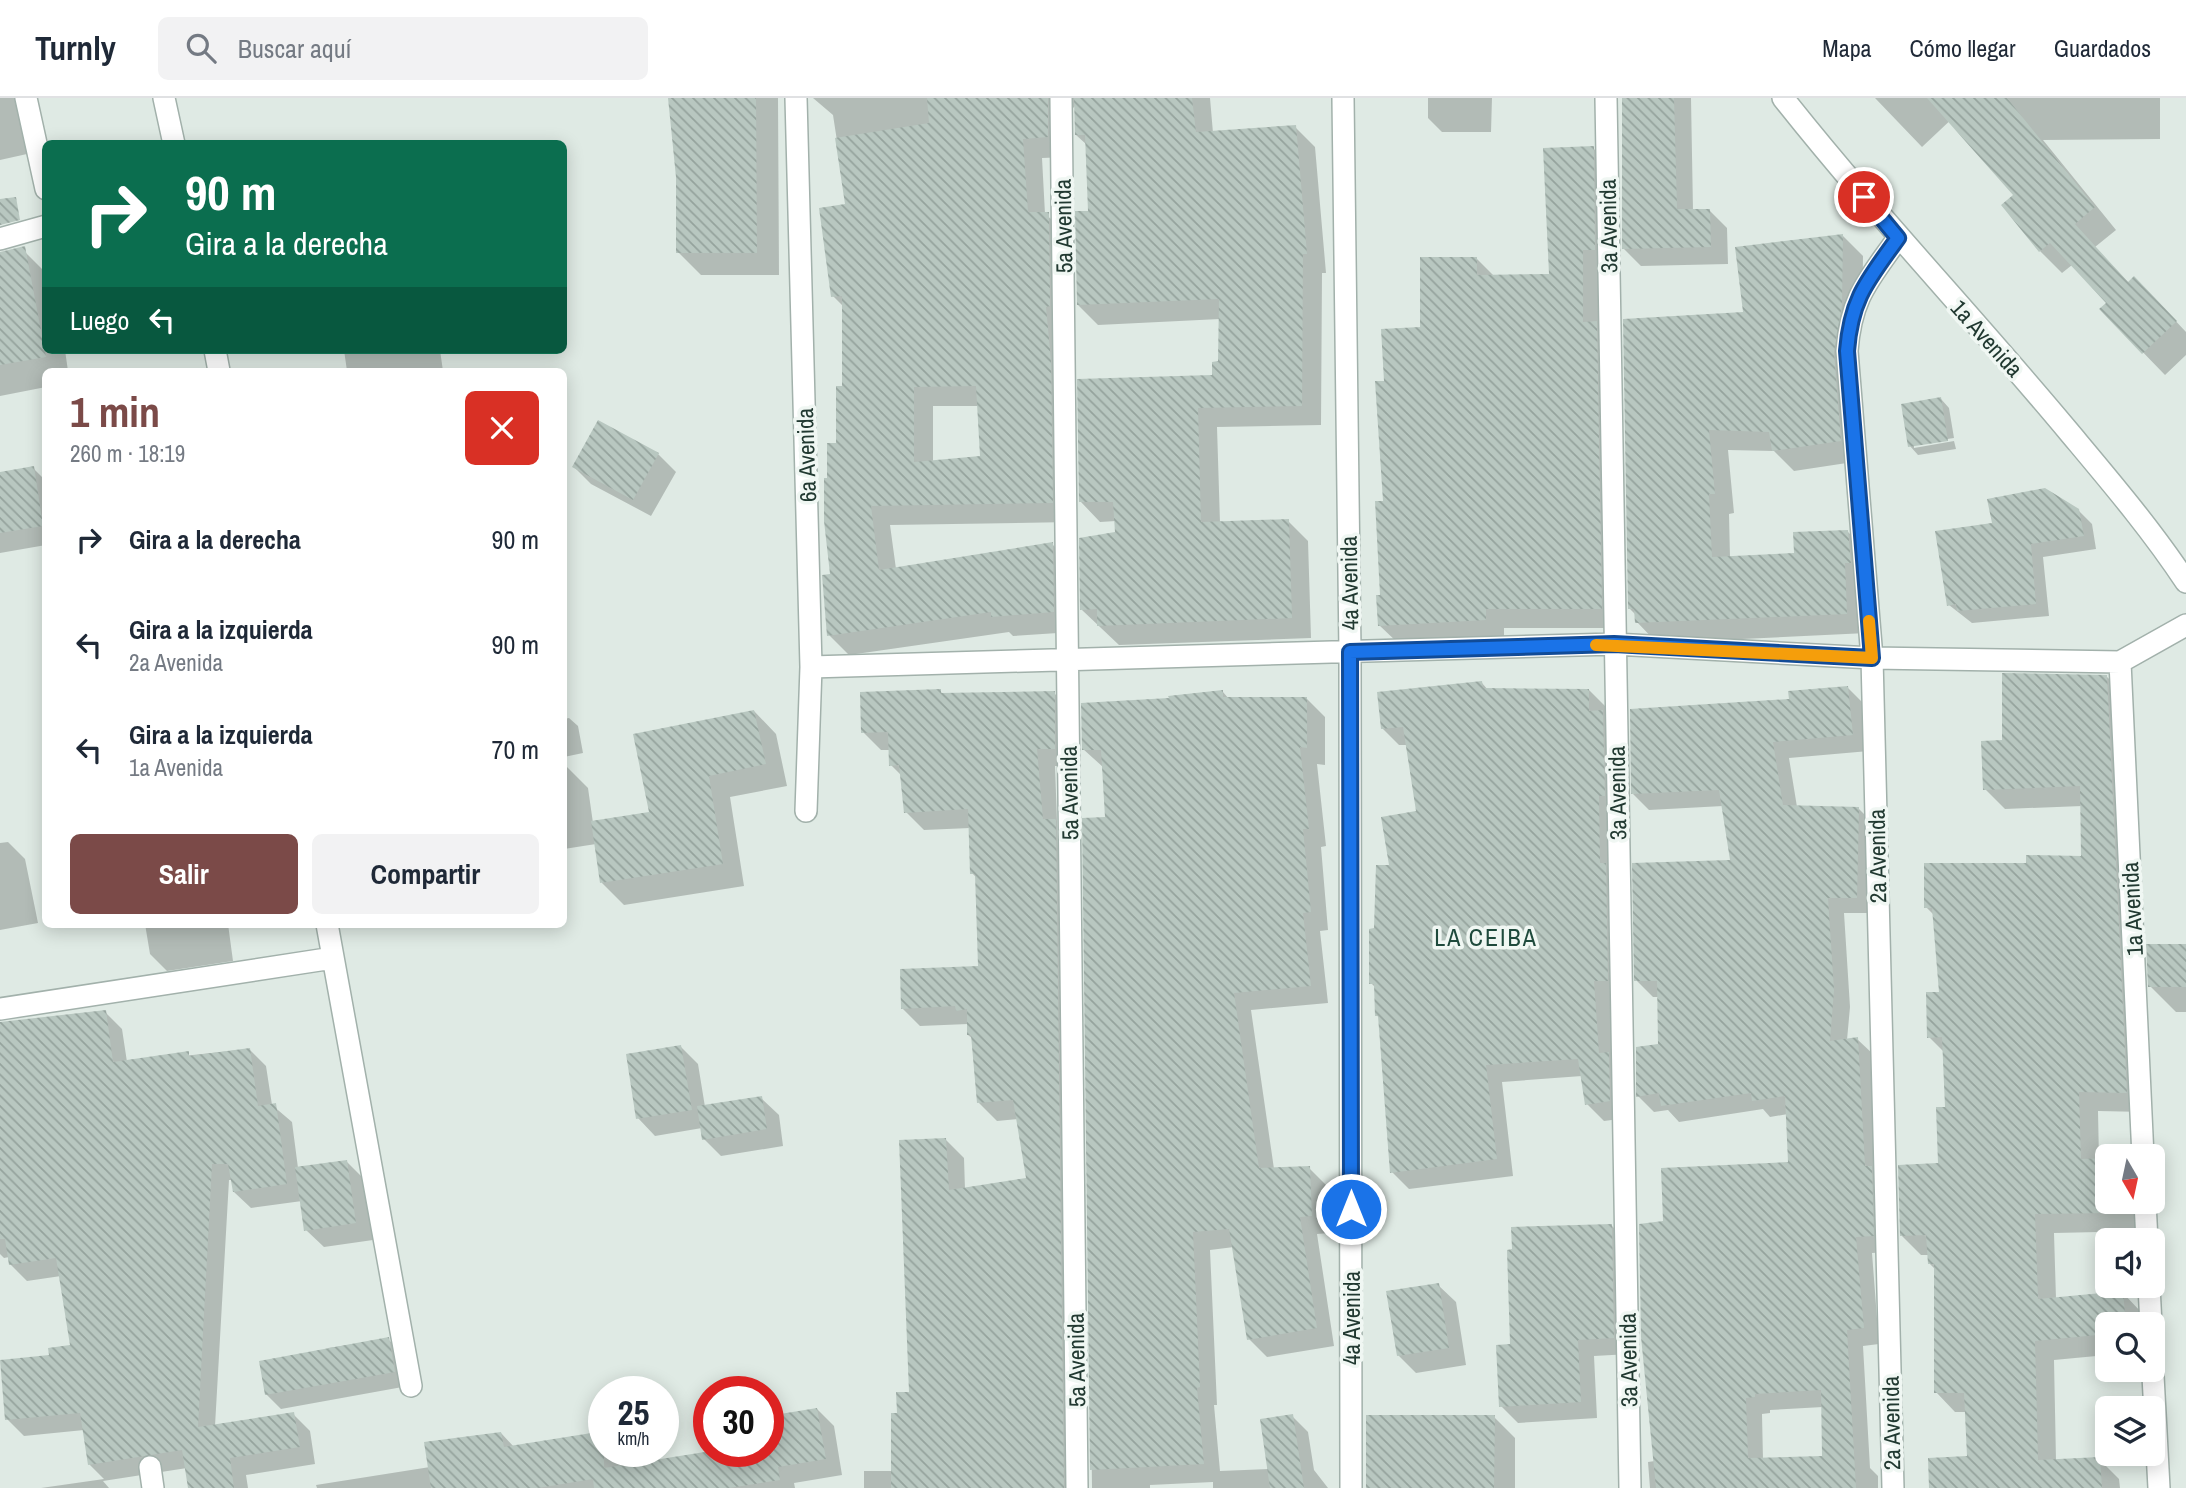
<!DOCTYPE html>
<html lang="es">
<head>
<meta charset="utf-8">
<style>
	body { margin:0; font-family:"Archivo Narrow",sans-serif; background:#f2f2f3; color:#1f2937; height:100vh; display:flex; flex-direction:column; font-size:26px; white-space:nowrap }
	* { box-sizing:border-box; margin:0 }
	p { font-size:23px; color:#747a83 }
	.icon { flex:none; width:38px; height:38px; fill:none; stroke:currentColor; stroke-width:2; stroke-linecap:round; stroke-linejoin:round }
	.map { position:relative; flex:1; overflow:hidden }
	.side { position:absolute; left:42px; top:270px; width:525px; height:560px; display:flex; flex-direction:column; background:#fff; border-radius:10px; box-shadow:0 4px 18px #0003 }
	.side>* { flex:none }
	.banner { position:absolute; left:42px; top:42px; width:525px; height:214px; border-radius:10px; box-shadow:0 4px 18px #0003; background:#0b6e4f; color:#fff; overflow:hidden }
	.needle { width:46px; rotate:171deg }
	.controls { position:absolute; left:2095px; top:1046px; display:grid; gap:14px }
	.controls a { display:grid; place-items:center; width:70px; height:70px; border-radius:10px; background:#fff; box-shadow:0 4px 18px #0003; font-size:35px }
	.speed { position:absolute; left:588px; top:1278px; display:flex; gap:14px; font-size:35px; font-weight:700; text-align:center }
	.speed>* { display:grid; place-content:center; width:91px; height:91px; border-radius:50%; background:#fff; box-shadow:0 4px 18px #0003; line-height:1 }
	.speed small { font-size:18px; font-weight:400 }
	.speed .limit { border:10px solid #d22; background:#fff; color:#111 }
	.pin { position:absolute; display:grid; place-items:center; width:60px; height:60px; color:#fff; margin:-30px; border:4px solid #fff; border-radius:50%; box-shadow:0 2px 7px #0007 }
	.me { position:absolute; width:77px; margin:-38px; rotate:0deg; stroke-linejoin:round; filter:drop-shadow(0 0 5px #0008) }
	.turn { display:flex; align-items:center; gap:24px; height:147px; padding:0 28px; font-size:32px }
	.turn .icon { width:91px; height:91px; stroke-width:2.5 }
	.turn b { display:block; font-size:49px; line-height:60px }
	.then { display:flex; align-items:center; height:66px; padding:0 28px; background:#0003; gap:14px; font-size:26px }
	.round { display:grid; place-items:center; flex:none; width:74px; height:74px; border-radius:10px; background:#f2f2f3 }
	.summary { display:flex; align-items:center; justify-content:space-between; height:119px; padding:0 28px }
	h1 { font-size:42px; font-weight:700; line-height:52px; color:#7b4a48 }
	.primary-button { display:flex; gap:14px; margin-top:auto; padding:14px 28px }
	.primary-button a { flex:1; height:80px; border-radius:10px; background:#7b4a48; color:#fff; font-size:28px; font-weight:700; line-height:80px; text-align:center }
	.primary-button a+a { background:#f2f2f3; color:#1f2937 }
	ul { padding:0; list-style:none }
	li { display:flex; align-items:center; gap:21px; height:105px; padding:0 28px }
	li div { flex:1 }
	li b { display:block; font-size:26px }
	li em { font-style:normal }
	header { display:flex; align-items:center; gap:42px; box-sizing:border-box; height:98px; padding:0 35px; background:#fff; border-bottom:2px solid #e0e1e3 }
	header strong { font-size:33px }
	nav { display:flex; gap:38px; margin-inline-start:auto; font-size:24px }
	.search { width:490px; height:63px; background:#f2f2f3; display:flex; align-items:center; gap:18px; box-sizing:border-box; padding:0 24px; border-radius:10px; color:#747a83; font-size:26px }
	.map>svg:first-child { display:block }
	.shadow { fill:#0003; fill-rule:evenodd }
	.building { fill:url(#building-back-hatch); fill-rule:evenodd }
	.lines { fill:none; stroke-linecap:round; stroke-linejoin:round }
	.minor-casing { stroke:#a2b1ab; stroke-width:24 }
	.tertiary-casing { stroke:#a2b1ab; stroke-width:24 }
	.minor { stroke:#fff; stroke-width:21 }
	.tertiary { stroke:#fff; stroke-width:21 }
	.route-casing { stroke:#114b97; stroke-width:18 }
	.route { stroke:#1a73e8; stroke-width:12 }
	.slow { stroke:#f59e0b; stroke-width:12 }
	.labels { text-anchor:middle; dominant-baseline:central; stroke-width:7; stroke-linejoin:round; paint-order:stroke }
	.street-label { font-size:23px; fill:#213931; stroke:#f0f7f3 }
	.neighbourhood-label { font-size:24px; letter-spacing:2px; fill:#1e4a3c; stroke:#f0f7f3 }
</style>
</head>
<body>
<header>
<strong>Turnly</strong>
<div class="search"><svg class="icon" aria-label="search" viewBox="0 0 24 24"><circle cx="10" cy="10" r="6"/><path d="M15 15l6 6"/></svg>Buscar aquí</div>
<nav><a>Mapa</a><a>Cómo llegar</a><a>Guardados</a></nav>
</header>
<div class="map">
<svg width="2186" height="1390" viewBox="0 0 2186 1390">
	<defs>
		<pattern id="building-back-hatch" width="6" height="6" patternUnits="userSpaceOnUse" patternTransform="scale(1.75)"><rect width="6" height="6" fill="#b8c7c0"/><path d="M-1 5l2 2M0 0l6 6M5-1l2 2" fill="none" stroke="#95a39d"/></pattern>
	</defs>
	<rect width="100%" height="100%" fill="#dfeae4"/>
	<path class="shadow" d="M0 0H25L36 54 0 62Z
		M670 0H778L779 177H701L678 154V79Z
		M813 0H1210L1213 35 1295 29 1315 49 1326 175H1322L1321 327 1217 329 1220 425 1288 423 1308 443 1311 540 1119 547 1082 512 1117 436 1116 423 1100 424 1081 404 1214 279 1219 265 1220 221 1098 227 1078 207 1090 115 1087 47 1076 37V7L1069 14 1068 59 1042 60 1045 116 1068 135 1072 424 890 427 896 471 1052 446 1072 466 1073 534 1013 538 1009 534 849 557 829 537 844 290 843 208 833 198 847 108 833 17ZM933 308H979L982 359 933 364Z
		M1428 0H1492L1491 34H1442L1428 20Z
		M1623 0H1691L1693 113H1710L1727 130 1728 166 1641 168 1623 150Z
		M1875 0H1940L1956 17 1922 49Z
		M1974 0H2160V41L2043 42 2116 132 2095 149 2129 185 2156 202 2186 234V257L2165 277 2102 212 2108 205 2072 167 2062 175 2040 153Z
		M1593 50 1612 69 1620 530H1504V540L1399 546 1379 527 1385 405 1386 285 1421 231 1477 161 1494 178H1551Z
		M1843 138 1863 158 1862 228 1853 275 1860 363 1794 373 1774 353 1728 352 1734 415 1729 416 1730 460 1796 457 1848 434 1868 454 1867 535 1657 545 1637 524 1636 517 1630 511 1745 216Z
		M26 155 46 175V252H65L68 273H46V289L0 298V159Z
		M344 252H440L443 273H347Z
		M1941 301 1949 310 1954 340 1914 346V350L1954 343 1956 351 1918 357 1910 348Z
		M658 356 676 374 651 418 591 386 574 369Z
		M33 370 46 383V447L0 455V375Z
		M2078 412 2092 426 2096 451 2043 459 2049 518 1972 525 1949 507 1937 434Z
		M2107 579 2127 598 2146 1014 2098 1013 2099 1062H2107V1104H2145V1133L2054 1135 2056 1201 2123 1195 2142 1215 2143 1227H2107V1257L2054 1262 2056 1363 2099 1361 2119 1381 2120 1390H1931L1968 1360 1966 1314H1955L1936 1294V1172L1929 1165V1157H1921L1901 1137 1939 1066 1947 1011 1945 955 1929 939 1941 895 1935 818 1926 809 2028 767 2082 760V708L2005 711 1985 691 2004 644Z
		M1482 585 1488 592H1589L1606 609V617L1620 631 1625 900H1610L1615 961 1627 1020 1604 1023 1587 1006 1582 978 1502 984 1513 1078 1409 1091 1392 1074 1380 920 1376 917V890L1371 885 1375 832 1391 769 1418 715 1408 647H1399L1382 630Z
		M1848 590 1864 606 1869 653 1789 660 1797 709 1858 710 1875 727 1872 815H1844L1850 909 1847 942 1857 941 1874 957 1889 1154 1872 1155 1879 1246 1863 1248 1870 1370 1878 1378V1390H1650L1648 1364 1655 1363 1665 1125 1790 1066 1788 1016 1770 1019 1763 1011 1679 1024 1668 1012 1654 1014 1638 998 1660 947 1659 899H1653L1636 882 1732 764 1723 708 1649 712 1633 696 1791 603ZM1823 1309V1360L1763 1362 1762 1316 1770 1315V1312Z
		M940 593 944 597 1054 595 1072 613 1073 668H1055L1081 1390H864V1373H892L898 1316 911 1295 946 1042 964 1060 965 1092 1028 1082 1018 1021 997 1023 979 1005 973 941 968 937V926L920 928 902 910 979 870 977 780 972 775 970 730 924 732 906 714 902 678 891 667V652H881L863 634Z
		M1223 594 1229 601H1307L1325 619V667L1317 666 1326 748 1321 749 1328 832 1320 833 1328 905 1251 912 1274 1071 1309 1070 1327 1088 1329 1135 1317 1136 1334 1248 1267 1259 1249 1241 1234 1149 1210 1152 1217 1307H1214L1220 1373 1269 1371 1292 1318 1308 1334 1314 1372 1328 1390H1213V1384L1150 1387V1390H1092L1084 721 1106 720 1103 669 1083 651 1171 602Z
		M754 613 776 636 787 688 730 699 744 788 624 807 602 785 596 746 564 751V666L588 690 593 725 652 715Z
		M569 620 578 628 583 655 564 659V621Z
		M8 744 25 761 38 825 0 832V745Z
		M145 826H228L233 863 167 873 150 856Z
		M2186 848V914H2176L2150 888Z
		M105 914 122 931 127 964 249 951 266 968 272 1007 292 1024 298 1070 346 1063 364 1081 373 1142 324 1149 306 1132 302 1103 251 1110 234 1094 232 1082H229L215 1328 293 1316 310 1333 315 1366 246 1377 248 1390H190L187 1370 103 1383 109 1390H41L104 1381 89 1366 84 1332 24 1338 7 1321 51 1259 72 1248 61 1178 27 1183 10 1166 9 1159 4 1160 0 1156V926Z
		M681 949 698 966 705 1009 761 1000 779 1017 783 1048 721 1058 704 1041 702 1030 655 1038 638 1020Z
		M1612 1128 1628 1145 1630 1256 1594 1258 1597 1320 1518 1325 1501 1308 1512 1248Z
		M1438 1187 1456 1204 1466 1267 1416 1275 1398 1257Z
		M388 1241 402 1255 408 1288 281 1311 266 1296 328 1253V1250Z
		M817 1311 834 1328 842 1377 794 1385 795 1390H317L316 1387 430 1369 501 1335 514 1349 627 1353 630 1368 722 1353H768Z
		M1494 1319 1515 1340V1390H1368Z"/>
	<path class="building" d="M668 0H756L757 155H676V79Z
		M927 0H1048V39L1023 41 1028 114H1049L1050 208 1046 209 1051 263 1053 405 871 408 879 472 1053 444 1054 514 991 519V514L827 538 822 477 830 476 824 423V380H827V345H836V288H842V198L831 199 819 110 845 106 835 40 929 25ZM976 288 980 358 914 364V289Z
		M1074 0H1192L1196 34 1296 27 1307 156H1303L1302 308 1198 310 1201 424 1289 421 1292 520 1097 528V511L1080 512 1079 440 1115 434 1113 404H1079L1077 281 1212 277V264L1218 263 1219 201 1077 207 1075 113H1088L1085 37H1075Z
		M1622 0H1674L1677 111H1710L1711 149 1622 151Z
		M1927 0H2007L2095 109 2075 126 2128 184 2134 178 2177 223 2142 256 2099 211 2106 205 2050 145 2039 154 2001 107 2013 97Z
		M1594 48 1595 152H1583V224L1597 223 1602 511H1486V522L1378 528 1376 497H1380L1375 403H1383L1375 283H1384L1381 231 1420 229V159H1477V177L1549 176 1543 50Z
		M16 99 20 122 0 127V101Z
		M1843 136 1842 207 1834 254 1841 343 1772 353 1769 334 1709 332 1715 396H1709L1712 459 1794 455 1793 434 1848 432 1851 465H1845L1847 516 1635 525 1634 511H1628L1623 221 1743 214 1735 149Z
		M25 148 46 259 0 267V154Z
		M1941 299 1948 343 1908 349 1901 306Z
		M598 322 659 355 633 402 572 369Z
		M34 368 43 428 0 435V374Z
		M2045 390 2079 411 2084 438 2031 446 2036 506 1957 513 1956 506 1947 508 1935 433 1992 425 1987 401Z
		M2002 575 2107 577 2127 995 2079 994 2081 1061 2107 1060V1115L2035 1116 2038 1201 2123 1193 2126 1227H2107V1236L2035 1243 2038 1362 2100 1359 2102 1390H1929L1928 1360 1967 1358 1964 1295H1934V1166H1928L1926 1137 1900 1138 1898 1067 1938 1065 1936 1009H1945L1942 939 1927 940 1926 894H1939L1932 810H1924V765H2026V757L2081 758 2080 688 1983 692 1981 643 2002 642Z
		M1482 583 1483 590 1589 591V613L1603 612 1605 698H1599L1600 765H1606L1608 883H1594L1599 955 1609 954 1610 1003 1585 1007 1578 961 1486 967 1497 1061 1390 1075 1378 918H1375L1374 886H1369V831L1374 830 1376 767H1389L1381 719 1416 713 1403 629 1381 631 1377 594Z
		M1848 588 1853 637 1773 644 1783 707 1859 709 1857 800H1828L1834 892 1830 943 1858 939 1865 1068H1872L1874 1138 1856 1139 1864 1230 1847 1232 1856 1390H1656L1641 1239 1639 1126 1663 1123 1661 1070 1788 1064 1785 998 1752 1003 1751 995 1661 1008 1659 995 1636 999V949L1658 946 1657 883H1634L1632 765 1730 762 1719 692 1631 696 1630 611 1789 601 1788 593ZM1821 1292 1822 1358 1748 1360 1746 1300 1755 1299V1296Z
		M941 591V595L1055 593V651H1037L1043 721H1056L1064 1390H891V1315H897L896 1294H909L899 1042 946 1040 949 1092 1026 1080 1013 1002 977 1005 971 937H967V911L956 913 955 908 901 911 900 871 978 868 975 776H970L968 711 904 715 899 667 889 668 888 634 861 635 860 594Z
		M1223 592V599H1307V650L1300 649 1309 731H1303L1311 814 1303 815 1311 888 1234 895 1259 1070 1310 1068 1312 1118 1300 1119 1317 1230 1247 1242 1229 1131 1193 1134 1200 1289 1197 1290 1204 1366 1090 1372 1082 720 1105 719 1101 652H1082L1081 605 1169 600 1168 598Z
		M754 612 766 666 709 678 723 766 600 785 591 723 649 714 633 636Z
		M2146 846H2186V889H2148Z
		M106 912 113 964 189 953V958L250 950 258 1008 276 1005 287 1086 233 1094 228 1066H212L198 1329 294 1314 300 1349 230 1360 234 1390H188L182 1352 88 1367 80 1315 5 1322 0 1262 49 1257 48 1250 70 1247 56 1160 9 1167 5 1141H0V924Z
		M681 947 692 1012 636 1021 626 956Z
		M762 998 767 1031 702 1042 697 1008Z
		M347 1062 356 1125 304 1133 295 1069Z
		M1612 1126 1614 1240 1578 1242 1581 1304 1499 1309 1496 1247 1510 1246 1507 1152 1512 1151 1511 1129Z
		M1439 1185 1449 1250 1397 1258 1386 1193Z
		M389 1239 395 1274 265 1297 259 1263Z
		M817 1310 826 1361 778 1369 780 1382 729 1390H594L593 1381 538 1390H431L424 1344 501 1334 504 1349 604 1333V1370L711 1353H768V1318Z
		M1293 1316 1304 1390H1270L1260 1321Z
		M1366 1317H1495L1494 1390H1366Z"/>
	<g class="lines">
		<g class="minor-casing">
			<path id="minor" d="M26 0 46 91
				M164 0 174 46
				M796 0 811 569 806 713
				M1061 0 1077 1390
				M1343 0 1350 554 1351 1390
				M1606 0 1630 1390
				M0 141 46 128
				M215 252 219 273
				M2120 564 2143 1059
				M811 569 1614 546 1872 560 2120 564 2186 527
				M327 826 411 1288
				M0 911 333 860
				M2145 1104 2147 1143
				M2149 1188 2151 1227
				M2152 1259 2159 1390
				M150 1369 153 1390
				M1893 1390 1872 560 1847 253C1851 199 1868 183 1898 140"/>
		</g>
		<g class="tertiary-casing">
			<path id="tertiary" d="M1783 0C1874 115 1975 221 2069 334 2110 383 2151 431 2186 484"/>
		</g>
		<use href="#minor" class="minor"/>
		<use href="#tertiary" class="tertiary"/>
	</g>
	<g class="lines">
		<g class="route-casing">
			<path id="route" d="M1351 1111 1350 554 1614 546 1872 560 1847 253C1851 200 1868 182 1898 140L1864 99"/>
		</g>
		<use href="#route" class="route"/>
		<path class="slow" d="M1596 547 1872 560 1869 523"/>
	</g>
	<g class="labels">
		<g class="street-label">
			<text transform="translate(1063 128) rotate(-91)">5a Avenida</text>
			<text transform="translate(1608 128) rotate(-91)">3a Avenida</text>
			<text transform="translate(1987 240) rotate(48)">1a Avenida</text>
			<text transform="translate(806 357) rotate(-92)">6a Avenida</text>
			<text transform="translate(1349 485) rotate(-91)">4a Avenida</text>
			<text transform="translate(1069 695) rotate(-91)">5a Avenida</text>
			<text transform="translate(1617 695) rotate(-91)">3a Avenida</text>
			<text transform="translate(1877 758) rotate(-91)">2a Avenida</text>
			<text transform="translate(2132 811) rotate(-93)">1a Avenida</text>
			<text transform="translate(1351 1220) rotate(-90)">4a Avenida</text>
			<text transform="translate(1076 1262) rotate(-91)">5a Avenida</text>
			<text transform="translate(1628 1262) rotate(-91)">3a Avenida</text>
			<text transform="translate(1891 1325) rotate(-91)">2a Avenida</text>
		</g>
		<g class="neighbourhood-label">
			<text x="1486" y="839">LA CEIBA</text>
		</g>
	</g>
</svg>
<div class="controls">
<a><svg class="needle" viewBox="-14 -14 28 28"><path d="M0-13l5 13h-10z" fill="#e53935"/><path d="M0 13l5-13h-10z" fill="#747a83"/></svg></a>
<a><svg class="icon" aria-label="sound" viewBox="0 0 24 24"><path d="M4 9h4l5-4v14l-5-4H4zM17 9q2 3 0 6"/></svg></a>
<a><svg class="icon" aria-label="search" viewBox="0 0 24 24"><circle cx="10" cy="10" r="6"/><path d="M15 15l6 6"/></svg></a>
<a><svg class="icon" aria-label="layers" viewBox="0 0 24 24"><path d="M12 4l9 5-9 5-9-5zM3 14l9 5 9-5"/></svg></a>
</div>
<div class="speed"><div>25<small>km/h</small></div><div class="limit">30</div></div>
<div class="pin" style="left:1864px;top:99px;background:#d93025"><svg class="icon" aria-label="arrive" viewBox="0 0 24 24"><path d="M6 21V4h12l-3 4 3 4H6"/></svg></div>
<svg class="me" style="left:1351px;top:1111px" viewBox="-20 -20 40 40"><circle r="17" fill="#1a73e8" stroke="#fff" stroke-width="3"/><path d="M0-11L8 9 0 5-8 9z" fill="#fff"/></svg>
<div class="banner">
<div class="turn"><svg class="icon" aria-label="right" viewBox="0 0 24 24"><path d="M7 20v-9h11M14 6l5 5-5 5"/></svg><div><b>90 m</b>Gira a la derecha</div></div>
<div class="then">Luego<svg class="icon" aria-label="left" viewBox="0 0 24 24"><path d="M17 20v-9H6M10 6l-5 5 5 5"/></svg></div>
</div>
<section class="side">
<div class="summary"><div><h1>1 min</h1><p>260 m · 18:19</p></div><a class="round" style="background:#d93025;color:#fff"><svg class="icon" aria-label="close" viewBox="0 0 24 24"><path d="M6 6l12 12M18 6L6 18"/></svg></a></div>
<ul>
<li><svg class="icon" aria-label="right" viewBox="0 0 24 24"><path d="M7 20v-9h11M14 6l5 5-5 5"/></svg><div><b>Gira a la derecha</b></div><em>90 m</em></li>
<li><svg class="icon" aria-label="left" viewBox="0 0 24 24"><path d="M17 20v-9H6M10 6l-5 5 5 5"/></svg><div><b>Gira a la izquierda</b><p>2a Avenida</p></div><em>90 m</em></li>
<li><svg class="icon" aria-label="left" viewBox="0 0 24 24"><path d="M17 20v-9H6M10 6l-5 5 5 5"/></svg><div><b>Gira a la izquierda</b><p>1a Avenida</p></div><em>70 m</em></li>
</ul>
<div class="primary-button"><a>Salir</a><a>Compartir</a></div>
</section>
</div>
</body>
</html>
